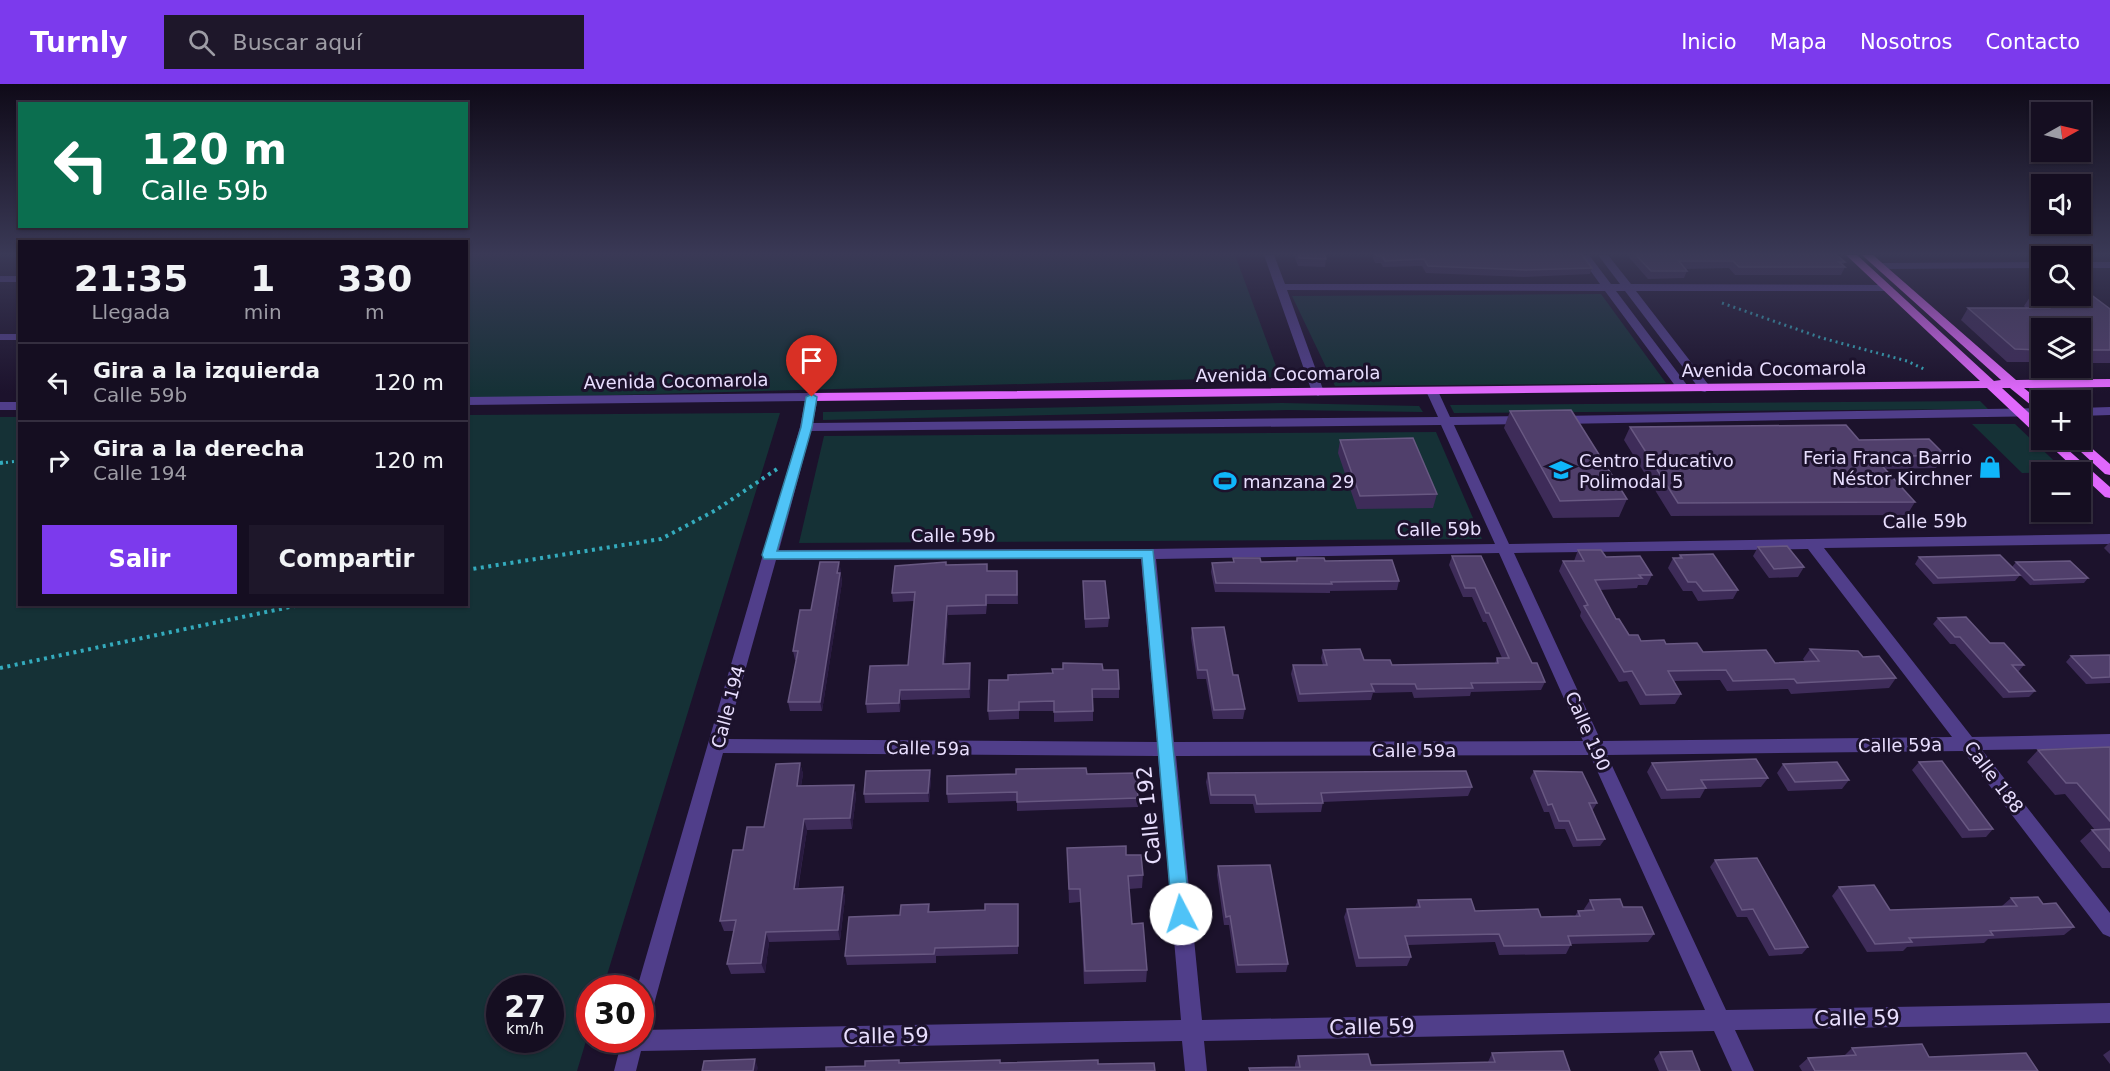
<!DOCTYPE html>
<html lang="es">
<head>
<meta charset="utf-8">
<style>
	body { margin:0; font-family:"DejaVu Sans",sans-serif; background:#1e172a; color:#f1f3f6; height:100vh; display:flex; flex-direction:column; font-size:22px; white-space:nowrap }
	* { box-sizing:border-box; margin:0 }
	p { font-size:20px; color:#9d9ca5 }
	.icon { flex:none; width:33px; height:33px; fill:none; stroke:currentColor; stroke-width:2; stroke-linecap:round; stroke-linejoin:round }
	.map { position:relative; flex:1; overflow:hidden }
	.side { position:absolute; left:18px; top:156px; width:450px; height:366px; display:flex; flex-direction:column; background:#150e21; border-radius:0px; box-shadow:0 2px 4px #0004,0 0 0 2px #342e3f }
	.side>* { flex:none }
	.guide { position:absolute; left:18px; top:18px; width:450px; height:126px; border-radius:0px; box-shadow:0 2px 4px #0004,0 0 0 2px #342e3f; background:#0b6e4f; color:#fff; overflow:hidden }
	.needle { width:39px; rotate:82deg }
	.controls { position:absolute; left:2031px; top:18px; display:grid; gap:12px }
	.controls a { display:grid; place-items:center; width:60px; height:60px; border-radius:0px; background:#150e21; box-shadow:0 2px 4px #0004,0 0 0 2px #342e3f; font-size:30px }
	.speed { position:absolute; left:486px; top:891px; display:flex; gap:12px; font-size:30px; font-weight:700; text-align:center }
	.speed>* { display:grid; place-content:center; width:78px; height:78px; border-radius:50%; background:#150e21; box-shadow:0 2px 4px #0004,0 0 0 2px #342e3f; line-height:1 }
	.speed small { font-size:15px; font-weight:400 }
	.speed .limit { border:9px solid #d22; background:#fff; color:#111 }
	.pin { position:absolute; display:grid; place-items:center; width:51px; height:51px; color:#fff; margin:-62px -26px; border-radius:50% 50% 50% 0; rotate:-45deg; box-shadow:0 0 6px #0007 }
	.pin .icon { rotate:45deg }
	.me { position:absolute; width:66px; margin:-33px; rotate:355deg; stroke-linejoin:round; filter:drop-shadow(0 0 4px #0008) }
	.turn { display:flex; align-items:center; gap:21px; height:126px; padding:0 24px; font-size:27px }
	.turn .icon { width:78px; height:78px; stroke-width:2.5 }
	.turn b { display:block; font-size:42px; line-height:51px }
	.eta { display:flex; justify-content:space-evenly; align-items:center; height:102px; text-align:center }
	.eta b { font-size:36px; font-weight:700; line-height:42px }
	.cta { display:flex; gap:12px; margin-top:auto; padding:12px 24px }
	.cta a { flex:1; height:69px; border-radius:0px; background:#7c3aed; color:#fff; font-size:24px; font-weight:700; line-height:69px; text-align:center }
	.cta a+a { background:#1e172a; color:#f1f3f6 }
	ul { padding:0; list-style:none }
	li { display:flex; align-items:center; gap:18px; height:78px; padding:0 24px; border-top:2px solid #342e3f }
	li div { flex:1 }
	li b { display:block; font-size:22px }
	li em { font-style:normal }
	header { display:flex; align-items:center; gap:36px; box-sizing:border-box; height:84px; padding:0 30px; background:#7c3aed; color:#fff }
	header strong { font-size:28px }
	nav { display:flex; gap:33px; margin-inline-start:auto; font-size:21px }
	.search { width:420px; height:54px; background:#1e172a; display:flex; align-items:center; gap:15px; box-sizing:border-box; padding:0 21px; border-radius:0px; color:#9d9ca5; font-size:22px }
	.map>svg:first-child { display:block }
	.green { fill:#153136; fill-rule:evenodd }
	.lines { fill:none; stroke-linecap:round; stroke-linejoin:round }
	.path-far1 { stroke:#34abbd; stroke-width:3; stroke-dasharray:2 4; stroke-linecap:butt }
	.path { stroke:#34abbd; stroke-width:4; stroke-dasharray:3 4.5; stroke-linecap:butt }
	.minor { fill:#503e8a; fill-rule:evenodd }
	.major { fill:#e068fc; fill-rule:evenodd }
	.wall { fill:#3e2c59 }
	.shaded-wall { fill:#291a40 }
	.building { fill:#503f6b; stroke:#685882; stroke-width:1.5 }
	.route { fill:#4fc3f7; stroke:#337fa1; stroke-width:1.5 }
	.labels { text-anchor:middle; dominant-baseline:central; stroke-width:6; stroke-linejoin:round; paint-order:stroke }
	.street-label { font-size:18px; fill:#e8defe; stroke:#1c122c }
	.poi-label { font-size:18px; fill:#e8defe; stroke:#1c122c; text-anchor:start }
	.near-street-label { font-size:21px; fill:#e8defe; stroke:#1c122c }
</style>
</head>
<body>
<header>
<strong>Turnly</strong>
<div class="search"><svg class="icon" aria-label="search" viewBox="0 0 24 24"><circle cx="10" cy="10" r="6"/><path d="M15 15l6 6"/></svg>Buscar aquí</div>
<nav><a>Inicio</a><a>Mapa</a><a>Nosotros</a><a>Contacto</a></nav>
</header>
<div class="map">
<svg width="2110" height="987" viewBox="0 0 2110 987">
	<rect width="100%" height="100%" fill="#1c122c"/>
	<path class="green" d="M466 171H1235L1280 293 467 315Z
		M1601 210 1666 299 1335 302 1292 212Z
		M1980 317 1988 325 1454 329 1450 321Z
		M1282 319 1419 322 1423 328 1288 326 823 336V328Z
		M780 329 603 904H590L589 947 577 987H0V333H19L20 520H466L467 331ZM550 904V956H500V904Z
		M1972 340H2015L2066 388 2022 389Z
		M1436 348 1482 455 799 459 824 352Z"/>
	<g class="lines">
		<path class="path-far1" d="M1722 219 1822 254 1907 277 1926 286
			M0 379 20 377"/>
		<path class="path" d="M0 379 6 378
			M466 486 661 455 716 426 777 385
			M0 584 304 520"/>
		<path class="minor" d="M1264 171H1274L1285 200H1600L1579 171H1589L1611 200H1620L1598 171H1608L1631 200 1888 201 1893 204 1888 207H1636L1711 304 1705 308 1701 307 1625 207H1616L1687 301V307H1679L1605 207 1287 206 1324 308 1318 312 1312 308Z
			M2042 178V184L1879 185 1874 182 1879 179Z
			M2080 178H2110V184H2080Z
			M0 192H20V198H0Z
			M0 250H20V256H0Z
			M1432 303 1438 307 1450 333 1526 332 1532 336 1526 340 1454 341 1509 460 2110 450V460L1824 464 1972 653 2110 650V664L1982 666 2110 829V853L2103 850 1963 667 1607 671 1726 926 2110 919V939L1735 946 1754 987H1732L1714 947 1204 957 1207 987H1185L1182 957 641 967 636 987H614L622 956H640V946L1181 936 1158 672 723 669 651 931 647 938 640 941V904H637L800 343 805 317 466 321V313L812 309 818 313 813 339 1438 333 1426 307ZM1441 341 1495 460 1148 465 779 466 811 347ZM1808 465 1952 653 1601 657 1514 469ZM1499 469 1583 657 1174 658 1156 475ZM1141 475 1157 658 726 655 776 476ZM1590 671 1705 926 1202 936 1176 672Z
			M0 318H20V326H0Z
			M2110 323V331L2080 332V324Z
			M2042 324V332L1559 340 1553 336 1559 332Z"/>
		<path class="major" d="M1846 171H1857L1994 297 2001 296 1862 171H1873L2016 296 2110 295V303L2024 304 2042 319V330L2010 304H2002L2042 341V352L2037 351 1987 304 812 317 806 313 812 309 1980 297Z
			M2080 354 2110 380V391L2105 390 2068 356Z
			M2044 356H2057L2110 403V414L2105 413Z"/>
	</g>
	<path class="wall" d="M1294 171H1325L1326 175 1325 183 1298 182Z
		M1372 171H1582L1592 184 1590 190 1524 193 1426 189 1422 182 1383 183 1381 179H1375Z
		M1627 171H1837L1845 178 1843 181 1845 183 1841 191H1735L1729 184 1685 185 1687 187 1684 194 1648 195Z
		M2032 210 2110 225V279H2080V244H2042V278H2007L1961 236 1968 224H2026L2024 222Z
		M1510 327 1627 415 1619 433 1553 434 1504 344Z
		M1630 343 1859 356 1945 371 1936 384 1886 385 1915 418 1907 431 1671 432 1624 356Z
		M1340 356 1437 410 1433 424 1357 425 1338 369Z
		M2110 459V470L2104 464 2108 460Z
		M1758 463 1804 483 1798 493 1769 494 1753 472Z
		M1578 466 1606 473 1652 491 1647 501H1638L1637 504 1600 506 1616 535 1629 551 1641 557 1666 560 1703 568 1775 579 1805 578 1803 575 1810 565 1863 573 1896 594 1889 604 1791 610 1788 605 1727 607 1720 596 1673 597 1681 610 1675 620 1640 621 1627 597 1619 598 1580 532 1581 528 1559 487 1563 477H1574Z
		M1680 471 1738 506 1733 515 1698 517 1692 507H1683L1668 484 1673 474H1678Z
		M1452 472 1545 598 1541 606 1471 608 1470 612 1414 614 1412 608 1373 609 1371 616 1298 618 1291 590 1293 581H1323L1321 574 1323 566 1364 576 1392 581 1495 579 1497 574H1502L1486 538H1483L1472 513H1463L1449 481Z
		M1919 473 2012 483 2016 478 2088 494 2084 499 2030 501 2020 491 2015 497 1933 500 1915 480Z
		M1233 474 1261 478 1296 477 1297 474 1325 477 1399 497 1397 506 1330 507V509L1215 508 1211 488 1212 479 1233 478Z
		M839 478 842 498 822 627H790L788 618 796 576H795L793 567 811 526Z
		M987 480V487H1017L1018 520H987L986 530 948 531 945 580 971 589 970 614 901 616 900 628 867 629 866 620 908 581 914 517 893 518 892 509 947 481Z
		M1083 497 1109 534 1108 543 1085 544Z
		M1938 534 1990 559 2024 581 2018 588 2035 607 2029 613 2003 614 1955 560H1950L1933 540Z
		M1192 544 1233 591 1245 625 1243 635H1213L1206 595H1197L1191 554Z
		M2110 571V599L2086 600 2066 578 2071 572Z
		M1103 586 1119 605V614H1093V637L1054 638V627H1019V635L989 636 988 627 1008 596 1053 589Z
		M2110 663V784H2102L2080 757 2092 746H2095L2065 710 2055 711 2027 678 2038 666Z
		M1919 678 1993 745 1986 753 1962 754 1912 686Z
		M800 679 803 690 801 702 854 701 856 712 852 745 807 746 798 805 843 803 845 814 840 856 769 858 765 889 731 890 727 880 734 847H724L720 837 743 766 764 743Z
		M1652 679 1768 694 1761 703 1705 705 1700 714 1661 715 1647 688Z
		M1783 680 1849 696 1842 705 1788 707 1777 689Z
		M930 686 931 695 929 718 865 719 864 710Z
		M1534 687 1597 719 1592 727 1605 755 1600 762 1573 763 1565 745H1555L1549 728H1544L1530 694Z
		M1208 689 1472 703 1468 712 1323 718 1321 728 1255 729 1253 720H1210L1206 698Z
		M1087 690 1138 714V723L1017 727V717L948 719 947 710Z
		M1067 764 1126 771 1143 791 1142 804 1129 805 1132 840 1147 886 1146 898 1084 900 1080 818 1069 819Z
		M1715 776 1808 863 1802 870 1769 872 1747 833H1737L1710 783Z
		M1218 782 1288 880 1286 888 1236 889 1229 841H1224L1217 791Z
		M1839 803 1890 826 2002 822 2011 814 2043 820 2074 843 2064 851 1988 855 1984 859 1907 863 1903 867 1867 868 1832 812Z
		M1418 816 1475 827 1541 833 1575 832 1578 827H1585L1584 825 1590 816 1623 823 1654 850 1648 858 1571 860 1566 870 1499 871 1495 858 1408 861 1411 873 1407 882 1356 883 1344 833 1347 825 1415 823Z
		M929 820 930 828H1018V870L936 872V879L847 881 845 872 900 831Z
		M1852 964 1929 973 2038 987H1802L1799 982 1808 974 1844 972Z
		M2110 966V980L2103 971Z
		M1660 968 1700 987H1659L1654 975Z
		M1492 969 1570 987H1249V984L1295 983V980L1298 972 1371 981 1488 978Z"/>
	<path class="shaded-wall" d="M839 478 841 487 839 498 837 489Z
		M840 489 842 498 822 627 820 618Z
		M947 522 948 531 944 589 943 580Z
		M970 579 971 589 970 614 969 605Z
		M900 606 901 616 900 628 899 619Z
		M800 679 803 690 799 713 797 702Z
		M930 686 931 695 929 718 928 709Z
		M854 701 856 712 852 745 850 734Z
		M804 735 807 746 796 815 794 805Z
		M843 803 845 814 840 856 838 846Z
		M766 848 769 858 765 889 761 879Z
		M755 975 758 984 757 987H753Z"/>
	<path class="building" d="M1298 171H1325L1326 175 1299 174Z
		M1376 171H1582L1592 184 1526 186 1428 182 1424 175 1385 177 1382 172H1377Z
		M1636 171H1837L1845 178H1839L1845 183H1739L1733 177H1679L1687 187H1651Z
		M2032 210H2042V212H2080V210H2090L2110 225V266H2080V244H2042V266L2015 265 1968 224H2049Z
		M1571 326 1627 415 1560 417 1510 327Z
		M1846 341 1859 356 1929 355 1945 371 1874 373 1915 418 1678 419 1630 343Z
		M1413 354 1437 410 1360 412 1340 356Z
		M1787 462 1804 483 1774 485 1758 463Z
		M1578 466H1601L1606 473 1640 472 1652 491H1639L1642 494 1595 496 1616 535H1619L1629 551H1638L1641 557 1664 556 1666 560 1697 559 1703 568 1766 566 1775 579 1819 577 1810 565 1858 567 1863 573 1879 572 1896 594 1797 599 1794 595 1733 597 1726 586 1668 587 1681 610 1646 611 1632 587 1624 588 1584 522 1588 521 1563 477H1584Z
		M1713 470 1738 506 1703 507 1696 498H1688L1673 474H1682L1680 471Z
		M2000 471 2020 491 1938 494 1919 473Z
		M1452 472H1481L1532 579H1537L1545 598 1471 599 1473 604 1417 605 1415 600H1371L1374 607 1300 610 1293 581H1327L1323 566 1360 565 1364 576H1390L1392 581 1498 579 1497 574H1509L1489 529H1486L1475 504H1465Z
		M1233 474H1260L1261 478 1297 477V474H1324L1325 477 1392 476 1399 497 1331 498 1332 500 1216 499 1212 479 1234 478Z
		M2070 477 2088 494 2034 496 2016 478Z
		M820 478H839L837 489H840L820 618H788L798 567H793L800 526H811Z
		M946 478V481L987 480V487H1017V511H986V521L947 522 943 580 970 579 969 605 900 606 899 619 866 620 870 582 908 581 915 508 892 509 895 482Z
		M1083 497H1105L1109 534 1085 535Z
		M1966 533 1990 559H2004L2024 581H2012L2035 607 2009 608 1960 553H1955L1938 534Z
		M1224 543 1233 591H1238L1245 625 1214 626 1207 586H1198L1192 544Z
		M2110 571V593L2092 594 2071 572Z
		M1063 579 1102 580 1103 586H1118L1119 605H1092L1093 627 1054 628V617L1019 618V626L988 627 989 596H1008V591L1053 589 1052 585H1063Z
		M2110 663V737L2077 699H2066L2038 666Z
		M1756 675 1768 694 1701 696 1706 704 1667 706 1652 679Z
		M1942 677 1993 745 1969 746 1919 678Z
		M1837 678 1849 696 1795 698 1783 680Z
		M800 679 797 702 854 701 850 734 804 735 794 805 843 803 838 846 766 848 761 879 727 880 736 836 720 837 733 766H743L747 743H764L776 680Z
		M1086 684 1087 690 1136 689 1138 714 1017 718V708L947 710V692L1016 690V685Z
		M930 686 928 709 864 710 866 687Z
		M1466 687 1472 703 1321 709 1323 719 1257 720 1255 711H1211L1208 689Z
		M1534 687 1582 688 1597 719H1589L1605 755 1577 756 1569 737H1559L1552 720 1548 721Z
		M2110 745V767L2092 746Z
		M1126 762V771H1141L1143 791 1128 792 1132 840 1143 839 1147 886 1085 887 1080 805H1069L1067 764Z
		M1757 774 1808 863 1775 865 1753 825 1742 826 1715 776Z
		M1270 781 1288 880 1238 881 1230 832 1226 833 1218 782Z
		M1874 801 1890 826 2017 822 2011 814 2038 813 2043 820 2056 819 2074 843 1990 847 1993 851 1909 854 1912 858 1875 860 1839 803Z
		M1471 815 1475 827 1538 825 1541 833 1580 832 1578 827 1594 826 1590 816 1620 815 1623 823H1642L1654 850 1568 852 1571 861 1504 862 1499 850 1405 852 1411 873 1359 874 1347 825 1420 823 1418 816Z
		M929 820 928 828 985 826V820H1018V862L935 864 934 870 845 872 849 833 900 831 901 821Z
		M1922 960 1929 973 2026 969 2038 987H1815L1808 974 1856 971 1852 964Z
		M1563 967 1570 987H1250L1249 984 1300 983 1298 972 1368 970 1371 981 1495 978 1492 969Z
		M1692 967 1700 987H1668L1660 968Z
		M755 975 753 987H702L704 977Z
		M899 976V979L1000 976V979L1098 976V980L1154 979 1155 987H826V983L865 982V977Z"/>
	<linearGradient id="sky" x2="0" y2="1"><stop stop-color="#0f0a18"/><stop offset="0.55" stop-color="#3a3956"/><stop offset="1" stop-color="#3a3956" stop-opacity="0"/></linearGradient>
	<rect width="2110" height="309" fill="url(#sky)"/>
	<path class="route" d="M812 310 817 313 812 343 777 467 1153 466 1190 830 1187 836 1181 838 1174 836 1172 830 1142 474 764 475 762 471 801 343 806 313Z"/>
	<defs>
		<g id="shop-bare" transform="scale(1.8)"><path d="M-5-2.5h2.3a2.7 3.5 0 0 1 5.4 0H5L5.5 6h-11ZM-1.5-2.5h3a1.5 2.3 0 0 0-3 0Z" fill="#0fb6fa" stroke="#1c122c" stroke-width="2.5" paint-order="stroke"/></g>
		<g id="school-bare" transform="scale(1.8)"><path d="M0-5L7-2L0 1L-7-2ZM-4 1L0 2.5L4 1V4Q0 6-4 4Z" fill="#0fb6fa" stroke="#1c122c" stroke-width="2.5" paint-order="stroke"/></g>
		<g id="stadium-bare" transform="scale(1.8)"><path d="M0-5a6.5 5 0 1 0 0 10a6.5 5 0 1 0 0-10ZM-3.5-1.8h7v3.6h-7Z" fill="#0fb6fa" stroke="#1c122c" stroke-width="2.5" paint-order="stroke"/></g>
	</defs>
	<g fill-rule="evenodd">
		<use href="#shop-bare" x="1990" y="383"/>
		<use href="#school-bare" x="1561" y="386"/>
		<use href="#stadium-bare" x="1225" y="397"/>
	</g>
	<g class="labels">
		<g class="street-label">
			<text transform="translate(1774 285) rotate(-1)">Avenida Cocomarola</text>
			<text transform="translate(1288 290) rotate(-1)">Avenida Cocomarola</text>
			<text transform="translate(676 297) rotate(-1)">Avenida Cocomarola</text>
			<text transform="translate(1925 437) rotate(-1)">Calle 59b</text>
			<text transform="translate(1439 445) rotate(-1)">Calle 59b</text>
			<text x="953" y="451">Calle 59b</text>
			<text transform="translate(728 623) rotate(-75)">Calle 194</text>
			<text transform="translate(1588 647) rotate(66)">Calle 190</text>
			<text transform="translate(1900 661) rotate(-1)">Calle 59a</text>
			<text transform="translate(928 664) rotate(1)">Calle 59a</text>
			<text x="1414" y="666">Calle 59a</text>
			<text transform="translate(1994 693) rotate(53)">Calle 188</text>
		</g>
		<g class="poi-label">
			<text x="1972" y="373" text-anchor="end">Feria Franca Barrio<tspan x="1972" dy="21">Néstor Kirchner</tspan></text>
			<text x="1579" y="376">Centro Educativo<tspan x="1579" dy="21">Polimodal 5</tspan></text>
			<text x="1243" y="397">manzana 29</text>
		</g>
		<g class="near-street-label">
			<text transform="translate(1149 731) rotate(-96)">Calle 192</text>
			<text transform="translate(1857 934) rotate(-1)">Calle 59</text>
			<text transform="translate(1372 943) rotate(-1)">Calle 59</text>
			<text transform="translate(886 952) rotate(-1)">Calle 59</text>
		</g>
	</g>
</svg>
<div class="controls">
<a><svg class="needle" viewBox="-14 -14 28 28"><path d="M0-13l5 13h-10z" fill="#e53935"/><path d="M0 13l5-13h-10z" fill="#9d9ca5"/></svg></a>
<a><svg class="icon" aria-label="sound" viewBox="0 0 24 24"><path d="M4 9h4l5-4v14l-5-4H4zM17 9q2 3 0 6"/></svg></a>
<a><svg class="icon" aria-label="search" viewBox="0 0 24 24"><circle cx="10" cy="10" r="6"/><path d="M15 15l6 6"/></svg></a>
<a><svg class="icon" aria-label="layers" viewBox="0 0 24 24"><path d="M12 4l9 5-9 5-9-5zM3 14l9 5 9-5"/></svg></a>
<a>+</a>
<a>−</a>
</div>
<div class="speed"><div>27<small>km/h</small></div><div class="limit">30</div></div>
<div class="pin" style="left:812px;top:313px;background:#d93025"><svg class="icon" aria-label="arrive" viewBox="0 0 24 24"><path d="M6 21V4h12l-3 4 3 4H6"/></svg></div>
<svg class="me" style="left:1181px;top:830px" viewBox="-20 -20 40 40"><circle r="19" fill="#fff"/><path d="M0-13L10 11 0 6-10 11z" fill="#4fc3f7"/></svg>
<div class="guide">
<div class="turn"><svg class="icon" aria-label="left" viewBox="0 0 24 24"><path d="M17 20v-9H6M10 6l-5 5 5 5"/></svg><div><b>120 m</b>Calle 59b</div></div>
</div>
<section class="side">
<div class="eta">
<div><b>21:35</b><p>Llegada</p></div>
<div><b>1</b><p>min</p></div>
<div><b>330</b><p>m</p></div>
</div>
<ul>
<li><svg class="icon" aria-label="left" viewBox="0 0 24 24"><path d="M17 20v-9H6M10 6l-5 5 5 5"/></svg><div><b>Gira a la izquierda</b><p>Calle 59b</p></div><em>120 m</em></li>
<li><svg class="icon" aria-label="right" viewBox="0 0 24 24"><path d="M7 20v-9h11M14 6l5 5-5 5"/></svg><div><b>Gira a la derecha</b><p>Calle 194</p></div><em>120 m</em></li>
</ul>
<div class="cta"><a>Salir</a><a>Compartir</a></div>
</section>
</div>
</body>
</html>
